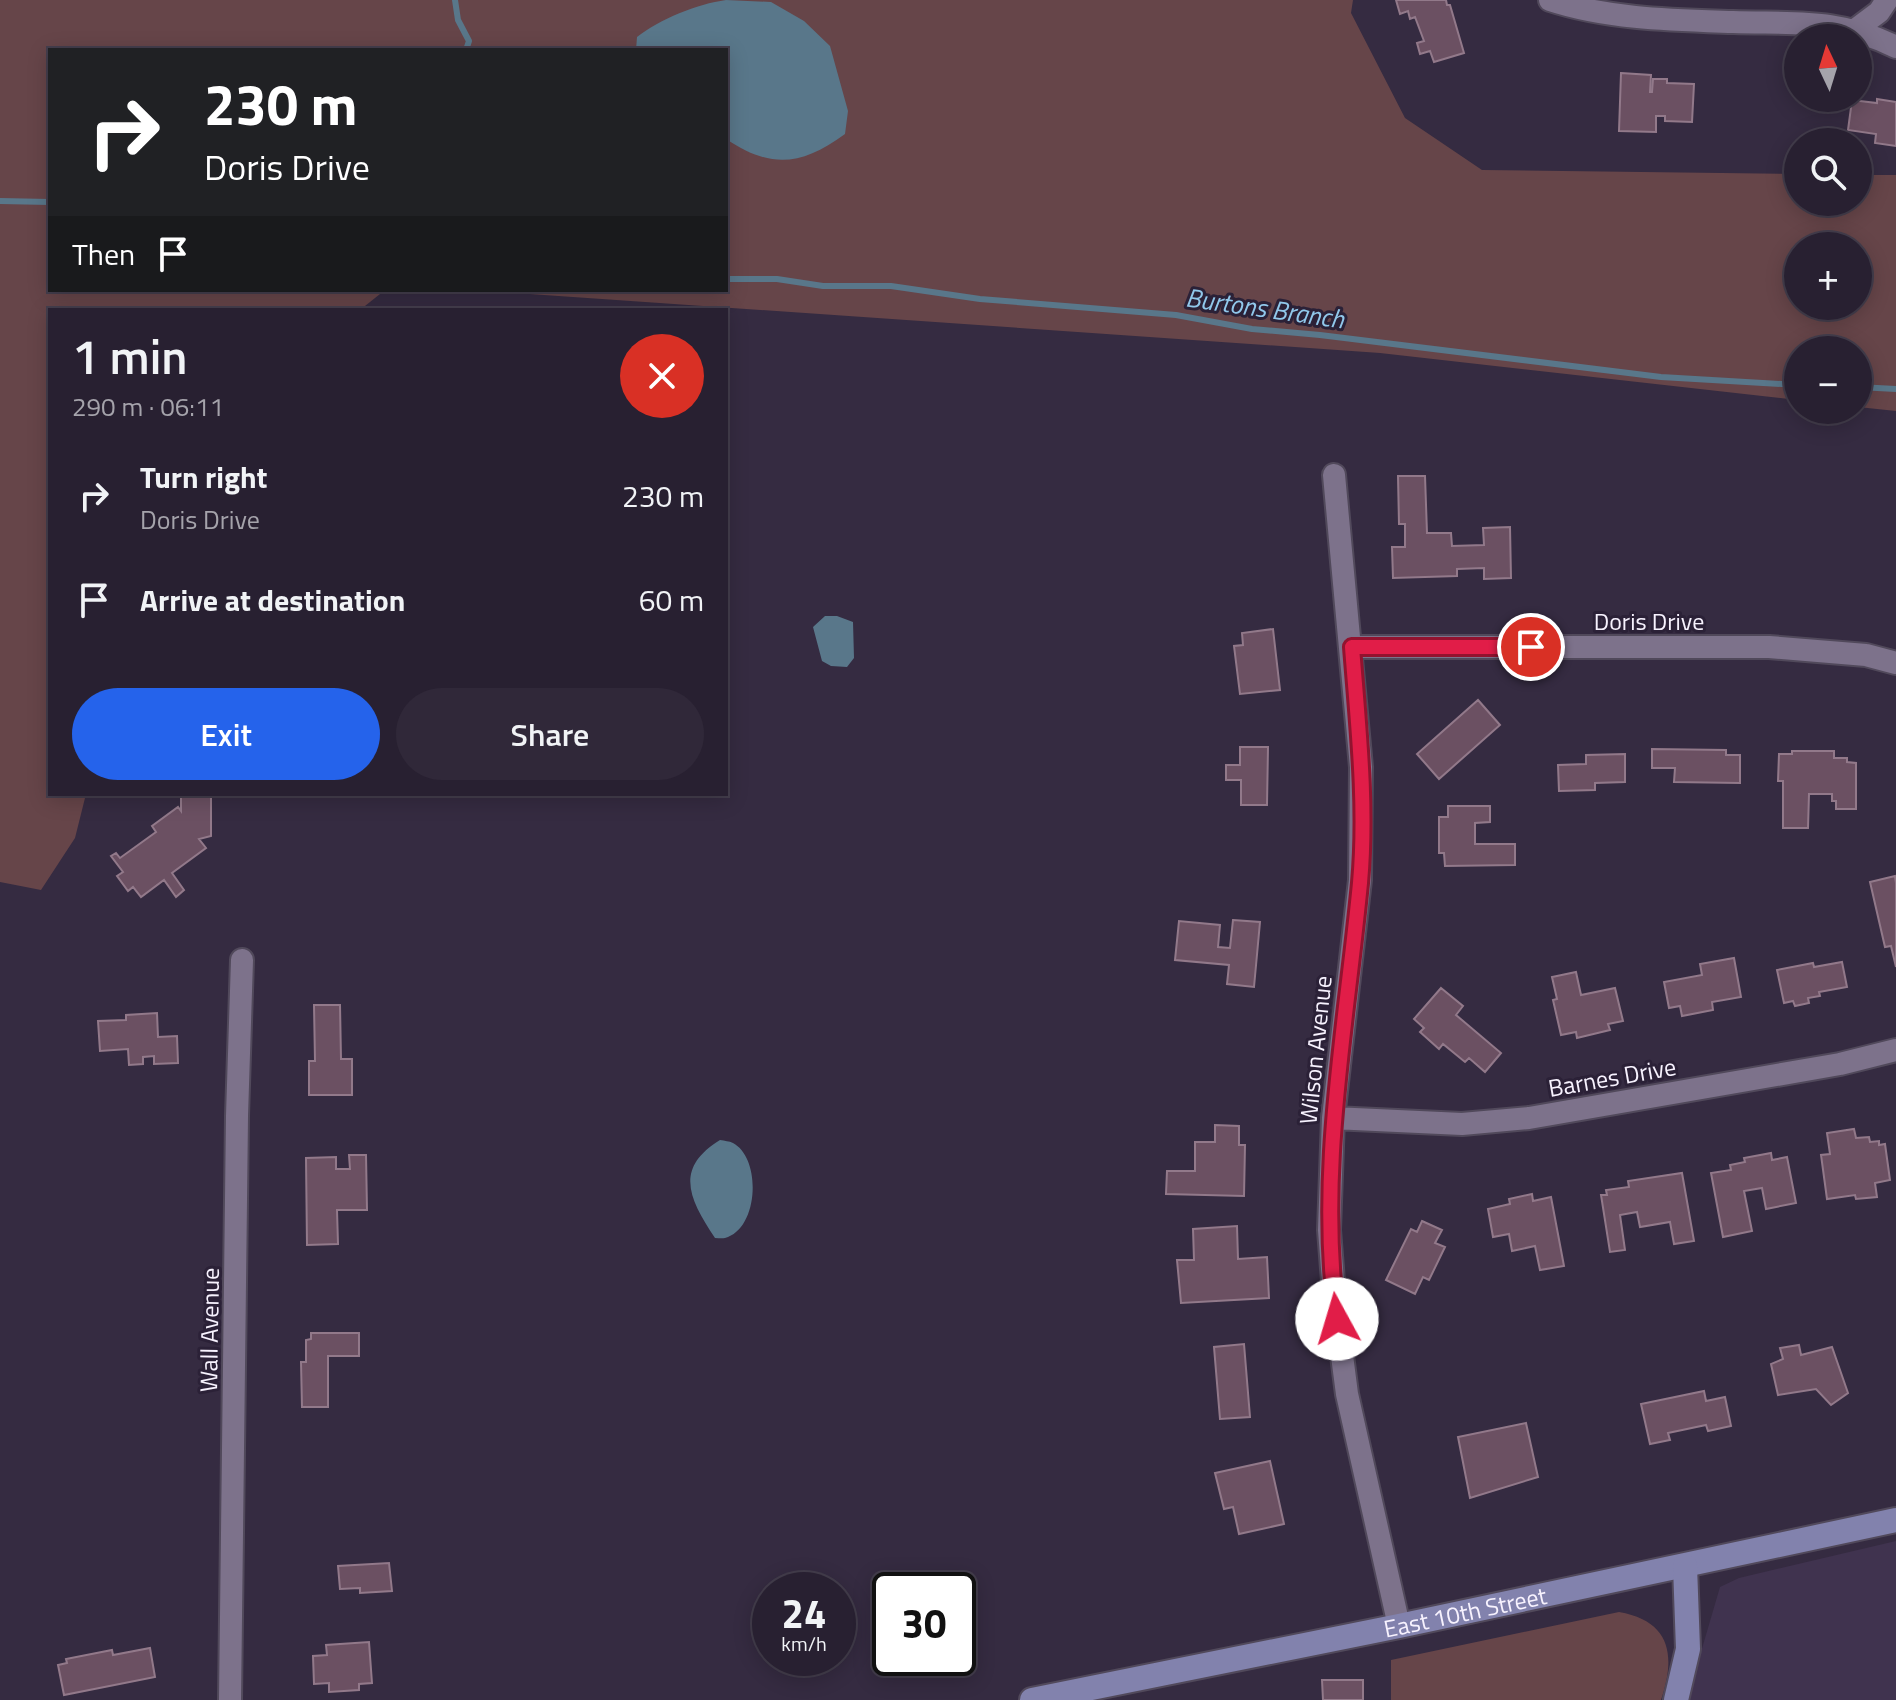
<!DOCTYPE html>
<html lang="en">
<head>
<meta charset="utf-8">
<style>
	body { margin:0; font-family:"Titillium Web",sans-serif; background:#302839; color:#f1f3f6; height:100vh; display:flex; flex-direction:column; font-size:30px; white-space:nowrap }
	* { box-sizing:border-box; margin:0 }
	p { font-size:26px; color:#a5a3ab }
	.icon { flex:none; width:44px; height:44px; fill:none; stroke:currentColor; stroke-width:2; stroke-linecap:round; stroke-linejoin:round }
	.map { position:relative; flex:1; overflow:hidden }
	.panel { position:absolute; left:48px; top:308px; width:680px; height:488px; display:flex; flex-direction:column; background:#282031; border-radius:0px; box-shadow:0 4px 20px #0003,0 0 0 2px #443e4d }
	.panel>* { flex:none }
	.guide { position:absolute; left:48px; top:48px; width:680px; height:244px; border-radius:0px; box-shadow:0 4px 20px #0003,0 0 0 2px #443e4d; background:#202124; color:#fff; overflow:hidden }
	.needle { width:52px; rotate:356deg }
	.controls { position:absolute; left:1784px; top:24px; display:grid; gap:16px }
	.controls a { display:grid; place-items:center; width:88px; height:88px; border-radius:50%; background:#282031; box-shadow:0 4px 20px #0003,0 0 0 2px #443e4d; font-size:40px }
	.speed { position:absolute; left:752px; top:1572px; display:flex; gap:16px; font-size:40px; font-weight:700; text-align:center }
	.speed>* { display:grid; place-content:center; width:104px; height:104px; border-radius:50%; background:#282031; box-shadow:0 4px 20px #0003,0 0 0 2px #443e4d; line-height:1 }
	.speed small { font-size:20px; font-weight:400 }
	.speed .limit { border:4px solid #111; border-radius:12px; background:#fff; color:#111 }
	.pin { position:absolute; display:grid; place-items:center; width:68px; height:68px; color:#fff; margin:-34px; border:4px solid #fff; border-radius:50%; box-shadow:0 2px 8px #0007 }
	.me { position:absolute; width:88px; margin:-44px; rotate:354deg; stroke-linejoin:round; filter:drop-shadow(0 0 6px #0008) }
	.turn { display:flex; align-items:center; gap:28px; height:168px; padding:0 24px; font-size:36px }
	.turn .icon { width:104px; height:104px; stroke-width:2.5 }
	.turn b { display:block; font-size:56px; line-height:68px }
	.then { display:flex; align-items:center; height:76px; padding:0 24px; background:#0003; gap:16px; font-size:30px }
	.round { display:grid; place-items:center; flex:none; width:84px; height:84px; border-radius:42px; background:#302839 }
	.headline { display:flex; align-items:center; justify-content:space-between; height:136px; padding:0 24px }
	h1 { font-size:48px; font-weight:600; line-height:60px }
	.cta { display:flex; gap:16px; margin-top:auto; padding:16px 24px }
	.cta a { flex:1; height:92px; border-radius:48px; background:#2563eb; color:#fff; font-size:32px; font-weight:600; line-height:92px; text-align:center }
	.cta a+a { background:#302839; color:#f1f3f6 }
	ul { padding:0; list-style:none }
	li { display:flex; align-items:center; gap:24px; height:104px; padding:0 24px }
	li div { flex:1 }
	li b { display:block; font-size:30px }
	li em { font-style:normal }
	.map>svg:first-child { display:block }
	.built { fill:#40334f }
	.green { fill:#664549; fill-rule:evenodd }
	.water { fill:#59778a }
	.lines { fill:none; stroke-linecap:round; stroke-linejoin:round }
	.stream { stroke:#59778a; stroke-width:6 }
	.building { fill:#6b5062; stroke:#92798a; stroke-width:2 }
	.street-casing { stroke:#51495b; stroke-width:26 }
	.secondary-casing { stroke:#51495b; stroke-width:28 }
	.street { stroke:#7d728b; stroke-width:22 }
	.secondary { stroke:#8282ad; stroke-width:24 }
	.route-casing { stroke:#92132f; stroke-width:20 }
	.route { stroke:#e11d48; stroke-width:14 }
	.labels { text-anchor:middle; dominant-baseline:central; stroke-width:6; stroke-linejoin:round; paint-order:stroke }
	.street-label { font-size:24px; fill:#f7f2fe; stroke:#2b2137 }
	.water-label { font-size:26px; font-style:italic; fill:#91c8eb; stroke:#2b2137 }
</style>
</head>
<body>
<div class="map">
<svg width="1896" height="1700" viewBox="0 0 1896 1700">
	<rect width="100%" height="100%" fill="#352b41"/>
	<path class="built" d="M1896 1541V1700H1687L1720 1587 1739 1578Z"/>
	<path class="green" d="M0 0H1353L1351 13 1405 118 1482 170 1798 174V202H1858V175H1896V411L1858 407V350H1798V400L1380 353 473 290H726V50H50V290H385L360 310H50V794H86L75 838 41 890 0 882ZM1798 246H1858V306H1798Z
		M1619 1612C1671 1621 1676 1656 1661 1700H1391V1660Z"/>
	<path class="water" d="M726 0 771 2 804 21 830 46 848 111 845 134C801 166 771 169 726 139V50H636L637 37C660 19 697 4 726 0Z
		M825 616H837L853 622 854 658 847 667 831 666 822 661 813 627Z
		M720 1140C725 1141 729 1141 733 1143 761 1158 759 1225 728 1237 724 1239 720 1238 715 1238 690 1200 673 1169 720 1140Z"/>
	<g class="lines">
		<path class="stream" d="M455 0 458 20 469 41 466 50
			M0 201 50 202
			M726 279H777L823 286H891L980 299 1176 315 1252 329 1320 335 1661 377 1798 385
			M1858 387 1896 389"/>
	</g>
	<path class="building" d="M1396 0H1446L1447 5H1450L1464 53 1434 62 1430 51 1420 54 1417 43 1424 41 1415 17 1410 19 1408 11 1400 14Z
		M1621 73 1651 75 1650 92H1652L1653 79H1667V83L1694 84 1692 122 1665 121V116H1656V132L1619 131Z
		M1877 99 1896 102V146L1875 143 1876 134 1848 130 1852 100 1877 103Z
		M1398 476H1425L1427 533H1451L1452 546 1484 545 1483 528 1510 527 1511 578 1484 579V568L1457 569V576L1393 578 1392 547H1405V524H1399Z
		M1273 629 1280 690 1240 694 1234 646 1243 645 1242 633Z
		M1478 700 1500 725 1439 779 1417 754Z
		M1240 747H1268L1267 805H1241V780H1226V765H1240Z
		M1652 749 1726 750V755H1740V783L1674 782 1675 768H1652Z
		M1792 751H1834V758H1847V762L1856 763V809H1836V801H1832V794H1809L1808 828H1783V781H1778L1779 754H1792Z
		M1625 754V782L1595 783V790L1559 791 1558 765 1586 764V755Z
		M181 794H211V836L199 839 206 848 172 873 184 890 176 897 164 880 141 897 133 887 128 891 117 876 123 872 111 856 116 853 120 858 156 832 152 826 178 807 181 811Z
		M1448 806H1490V822L1475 823V844H1515V865L1445 866 1444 853H1439V817H1448Z
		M1895 876 1896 883V967L1891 946 1885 947 1870 882Z
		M1233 920 1260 922 1254 987 1227 984 1229 965 1175 960 1179 921 1220 925 1218 947 1230 948Z
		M1734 958 1741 997 1712 1002 1713 1010 1682 1016 1680 1006 1669 1008 1664 982 1702 975 1700 964Z
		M1842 962 1847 987 1819 992 1820 996 1808 998 1809 1003 1795 1006 1793 1001 1784 1003 1777 970 1813 963 1814 967Z
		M1576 972 1581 995 1615 988 1623 1021 1608 1024 1610 1030 1577 1038 1576 1032 1561 1035 1553 1000 1557 999 1552 977Z
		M1441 988 1463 1006 1456 1015 1501 1053 1485 1072 1469 1058 1465 1062 1443 1044 1439 1049 1420 1032 1424 1028 1414 1019Z
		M314 1005H340L341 1059H352V1095H309V1061H315Z
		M157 1013 158 1037 177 1036 178 1063 154 1064V1056L143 1057V1064L129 1065 128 1049 100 1051 98 1021 126 1020V1015Z
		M1215 1125 1239 1126V1145H1245L1244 1196 1166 1194 1167 1171H1195V1142H1215Z
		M1854 1129 1856 1138 1869 1137 1870 1142 1879 1141V1145L1885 1144 1890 1180 1875 1183 1877 1197 1856 1199 1855 1195 1827 1199 1821 1155 1830 1154 1827 1133Z
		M1771 1153 1772 1160 1787 1157 1796 1203 1766 1209 1762 1188 1744 1191 1752 1231 1723 1237 1711 1173 1731 1170 1730 1165 1745 1162 1744 1158Z
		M349 1155H366L367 1210H337L338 1244 307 1245 306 1158 336 1157V1169H350Z
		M1682 1173 1694 1241 1674 1244 1670 1222 1640 1227 1637 1212 1620 1215 1625 1250 1610 1252 1601 1195H1607L1606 1190 1629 1187 1628 1181Z
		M1532 1194 1533 1201 1551 1197 1564 1266 1540 1270 1535 1246 1512 1251 1509 1234 1493 1237 1488 1209 1510 1204 1509 1199Z
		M1422 1221 1442 1230 1435 1243 1445 1247 1429 1280 1423 1277 1415 1294 1386 1280 1411 1229 1417 1232Z
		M1237 1226 1238 1259 1267 1257 1269 1298 1181 1303 1177 1260H1194L1193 1229Z
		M311 1333H359V1356H328V1407H302L301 1362H306V1340L311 1339Z
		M1244 1344 1250 1417 1220 1419 1214 1347Z
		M1799 1345 1801 1355 1832 1347 1848 1393 1831 1405 1816 1389 1778 1395 1771 1364 1783 1359 1780 1348Z
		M1704 1391 1706 1401 1725 1397 1731 1426 1708 1431 1706 1425 1668 1433 1670 1440 1650 1444 1641 1404Z
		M1526 1423 1538 1477 1470 1498 1458 1437Z
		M1270 1461 1284 1524 1239 1534 1233 1507 1224 1509 1215 1473Z
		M389 1563 392 1591 360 1593V1588L340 1589 338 1566Z
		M369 1642 372 1683 359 1684V1690L329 1692V1683L314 1684 313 1656 327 1655 326 1645Z
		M150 1648 155 1677 64 1695 58 1665 67 1663 66 1659 112 1650 113 1655Z
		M1322 1680H1363V1700H1323Z"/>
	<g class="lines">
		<g class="street-casing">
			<path id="street" d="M1550 0C1608 19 1673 20 1733 22 1794 24 1839 18 1896 47
				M1855 30 1879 12 1887 0
				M1334 475 1361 767 1360 880 1333 1118 1329 1230 1334 1294 1347 1394 1399 1626
				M1352 647H1769L1866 655 1896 663
				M1333 1118 1462 1124 1529 1118 1840 1064 1896 1050
				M230 1700 237 1116 242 960"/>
		</g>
		<g class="secondary-casing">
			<g id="secondary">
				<path id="s1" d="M1032 1700 1399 1626 1896 1520"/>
				<path d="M1676 1700 1688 1649 1685 1566"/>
			</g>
		</g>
		<use href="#street" class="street"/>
		<use href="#secondary" class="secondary"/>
	</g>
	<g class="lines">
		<g class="route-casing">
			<path id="route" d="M1337 1319C1317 1172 1346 1029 1360 883 1367 805 1358 725 1352 647H1531"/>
		</g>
		<use href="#route" class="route"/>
	</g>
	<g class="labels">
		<g class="street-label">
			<text x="1649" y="621">Doris Drive</text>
			<text transform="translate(1315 1050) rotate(-84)">Wilson Avenue</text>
			<text transform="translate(1612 1077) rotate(-10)">Barnes Drive</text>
			<text transform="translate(209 1330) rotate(-89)">Wall Avenue</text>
			<text stroke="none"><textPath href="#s1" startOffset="442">East 10th Street</textPath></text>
		</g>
		<g class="water-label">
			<text transform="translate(1265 308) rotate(8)">Burtons Branch</text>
		</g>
	</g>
</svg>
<div class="controls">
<a><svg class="needle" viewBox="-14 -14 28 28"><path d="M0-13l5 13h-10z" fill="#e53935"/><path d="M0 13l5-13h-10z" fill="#a5a3ab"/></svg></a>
<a><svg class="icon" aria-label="search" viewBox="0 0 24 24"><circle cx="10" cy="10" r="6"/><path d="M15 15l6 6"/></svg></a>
<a>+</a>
<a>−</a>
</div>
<div class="speed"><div>24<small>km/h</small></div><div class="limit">30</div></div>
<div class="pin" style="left:1531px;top:647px;background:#d93025"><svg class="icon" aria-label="arrive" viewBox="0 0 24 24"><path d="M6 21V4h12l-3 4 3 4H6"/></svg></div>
<svg class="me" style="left:1337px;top:1319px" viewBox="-20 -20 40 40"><circle r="19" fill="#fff"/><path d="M0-13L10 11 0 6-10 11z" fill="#e11d48"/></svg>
<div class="guide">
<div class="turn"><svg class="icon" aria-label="right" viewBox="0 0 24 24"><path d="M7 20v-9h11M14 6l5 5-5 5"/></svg><div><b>230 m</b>Doris Drive</div></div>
<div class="then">Then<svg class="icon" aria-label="arrive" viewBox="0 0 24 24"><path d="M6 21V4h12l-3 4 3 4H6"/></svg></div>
</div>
<section class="panel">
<div class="headline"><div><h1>1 min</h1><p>290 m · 06:11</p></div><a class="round" style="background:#d93025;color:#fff"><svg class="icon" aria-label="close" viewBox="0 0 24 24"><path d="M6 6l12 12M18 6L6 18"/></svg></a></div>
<ul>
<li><svg class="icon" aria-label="right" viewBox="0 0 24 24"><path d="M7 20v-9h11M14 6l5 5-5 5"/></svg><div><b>Turn right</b><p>Doris Drive</p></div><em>230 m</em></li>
<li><svg class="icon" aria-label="arrive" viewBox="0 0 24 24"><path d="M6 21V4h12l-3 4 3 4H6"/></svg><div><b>Arrive at destination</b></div><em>60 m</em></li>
</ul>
<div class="cta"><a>Exit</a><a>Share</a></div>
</section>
</div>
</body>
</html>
